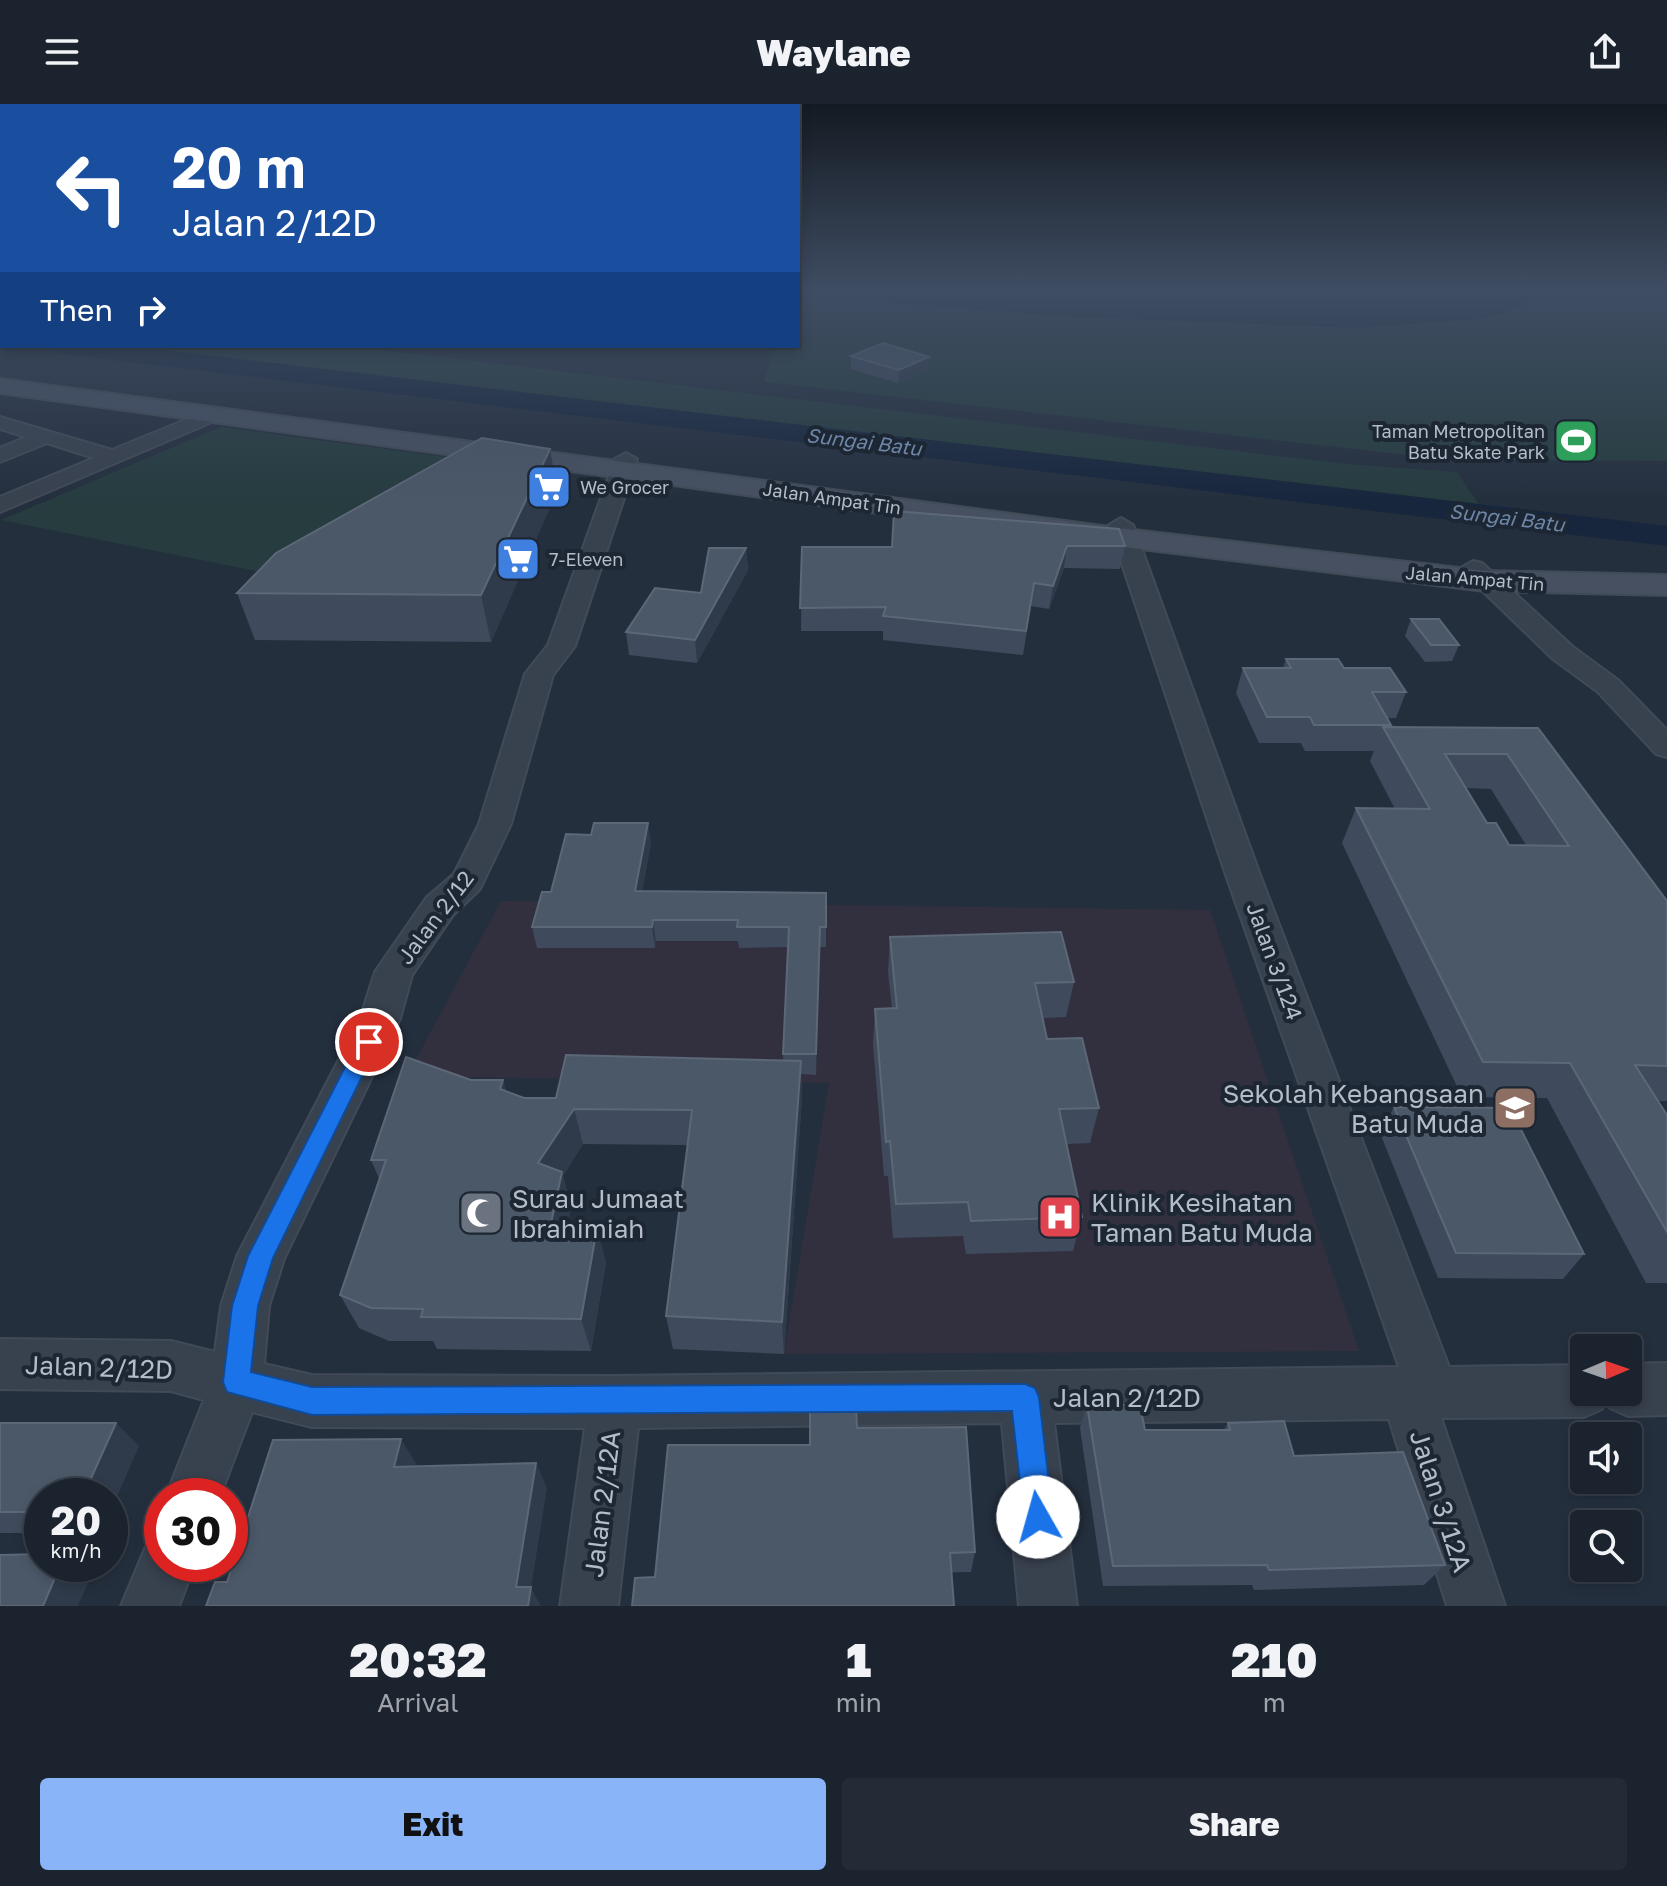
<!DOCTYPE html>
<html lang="en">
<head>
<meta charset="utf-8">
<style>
	body { margin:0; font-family:"Golos Text",sans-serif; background:#242b36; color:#f1f3f6; height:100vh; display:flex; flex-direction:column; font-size:30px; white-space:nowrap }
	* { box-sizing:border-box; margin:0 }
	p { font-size:26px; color:#a0a4aa }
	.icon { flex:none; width:44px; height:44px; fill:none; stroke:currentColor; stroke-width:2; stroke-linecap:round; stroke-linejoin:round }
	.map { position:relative; height:1502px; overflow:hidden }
	.details { display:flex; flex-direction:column; background:#1b232e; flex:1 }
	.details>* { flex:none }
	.guide { position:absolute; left:0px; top:0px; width:800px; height:244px; box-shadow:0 4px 12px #0003,0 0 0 2px #39404a; background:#1a4fa0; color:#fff; overflow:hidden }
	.needle { width:52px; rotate:88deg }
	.controls { position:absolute; left:1570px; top:1230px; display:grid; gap:16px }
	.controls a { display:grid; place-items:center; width:72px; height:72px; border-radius:8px; background:#1b232e; box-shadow:0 4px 12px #0003,0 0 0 2px #39404a; font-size:40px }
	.speed { position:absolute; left:24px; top:1374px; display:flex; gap:16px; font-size:40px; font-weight:700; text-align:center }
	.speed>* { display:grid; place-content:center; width:104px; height:104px; border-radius:50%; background:#1b232e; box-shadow:0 4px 12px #0003,0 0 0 2px #39404a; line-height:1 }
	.speed small { font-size:20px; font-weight:400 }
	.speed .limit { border:12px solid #d22; background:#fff; color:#111 }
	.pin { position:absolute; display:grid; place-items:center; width:68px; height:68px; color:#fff; margin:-34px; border:4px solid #fff; border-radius:50%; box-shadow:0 2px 8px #0007 }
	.me { position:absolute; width:88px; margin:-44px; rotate:353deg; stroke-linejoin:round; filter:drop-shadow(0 0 6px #0008) }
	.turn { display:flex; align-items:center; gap:28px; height:168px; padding:0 40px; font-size:36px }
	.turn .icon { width:104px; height:104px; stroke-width:2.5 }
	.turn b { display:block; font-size:56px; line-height:68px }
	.then { display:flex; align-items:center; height:76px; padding:0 40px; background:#0003; gap:16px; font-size:30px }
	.eta { display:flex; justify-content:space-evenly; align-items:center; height:136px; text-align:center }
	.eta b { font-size:48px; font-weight:800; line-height:56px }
	.button { display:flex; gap:16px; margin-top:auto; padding:16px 40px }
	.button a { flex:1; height:92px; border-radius:8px; background:#8ab4f8; color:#111; font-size:32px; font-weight:800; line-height:92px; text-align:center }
	.button a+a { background:#242b36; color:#f1f3f6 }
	header { display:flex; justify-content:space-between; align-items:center; height:104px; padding:0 40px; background:#1b232e; font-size:36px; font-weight:800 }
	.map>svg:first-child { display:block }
	.medical { fill:#32303f }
	.green { fill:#263c3f }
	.water { fill:#17263c }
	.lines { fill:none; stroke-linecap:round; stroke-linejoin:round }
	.river { fill:#17263c; fill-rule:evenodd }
	.street-casing { stroke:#414a57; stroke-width:4 }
	.secondary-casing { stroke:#414a57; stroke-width:4 }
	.street { fill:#38414e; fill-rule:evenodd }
	.secondary { fill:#465061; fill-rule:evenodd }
	.wall { fill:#3f4b5c; fill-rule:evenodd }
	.shaded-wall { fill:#2f3b4b }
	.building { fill:#4b5868; stroke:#5c6777; stroke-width:2; fill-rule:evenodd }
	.route { fill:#1a73e8; stroke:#114b97; stroke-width:2 }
	.labels { text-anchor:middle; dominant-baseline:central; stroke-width:8; stroke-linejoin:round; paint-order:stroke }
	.far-poi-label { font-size:18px; fill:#b4bcc9; stroke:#1d2633; text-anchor:start }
	.far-street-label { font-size:18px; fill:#b4bcc9; stroke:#1d2633 }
	.far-water-label { font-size:20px; font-style:italic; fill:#6d86a8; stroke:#1d2633 }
	.street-label { font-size:22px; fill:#b4bcc9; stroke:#1d2633 }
	.near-poi-label { font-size:26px; fill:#b4bcc9; stroke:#1d2633; text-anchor:start }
	.near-street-label { font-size:26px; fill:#b4bcc9; stroke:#1d2633 }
</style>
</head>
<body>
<header><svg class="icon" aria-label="menu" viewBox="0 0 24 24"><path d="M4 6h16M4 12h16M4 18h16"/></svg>Waylane<svg class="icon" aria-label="share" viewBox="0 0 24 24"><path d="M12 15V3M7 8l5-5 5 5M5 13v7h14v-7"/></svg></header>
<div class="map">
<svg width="1667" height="1502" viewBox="0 0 1667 1502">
	<rect width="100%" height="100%" fill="#242f3e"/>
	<path class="medical" d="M501 797 1210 806 1359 1247 784 1250 829 979 407 972Z"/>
	<path class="green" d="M798 188H1667V357L1451 356 764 278 774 242H798Z
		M116 242H346L1347 360 1457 368 1484 408Z
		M221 323 483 358 276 471 1 416Z"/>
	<path class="water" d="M798 188H1545L1519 204 1483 215 1357 224 1071 213 798 192Z"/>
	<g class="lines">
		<path class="river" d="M0 227 4 242 0 243Z
			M48 242H127L1667 422V442L61 250Z"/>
		<g class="street-casing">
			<path id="street" d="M212 305 222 311 219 315 0 408V393L94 354 47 339 0 358V344L26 333 0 325V313L112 346Z
				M626 349 637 355 575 542 553 571 511 720 480 785 453 811 412 871 400 915 284 1155 269 1202 264 1260 312 1271 615 1272 1399 1263 1226 771 1109 421 1121 414 1133 421 1260 771 1449 1263 1584 1261V1288H1628V1260L1667 1259V1311L1628 1312 1610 1304 1606 1295 1602 1305 1584 1313 1441 1314 1505 1502H1447L1389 1315 1054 1319 1077 1502H1019L1002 1319 638 1324 618 1502H560L585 1324 312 1323 252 1308 220 1392H166L204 1296 171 1287 0 1285V1235L171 1237 215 1248 221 1202 237 1152 360 915 375 868 427 793 454 770 479 720 525 570 548 541 615 355Z
				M1473 457 1482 459 1573 543 1618 576 1667 626V653L1656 650 1598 588 1553 555 1464 469 1461 464Z
				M162 1434V1460H195L179 1502H121L147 1440Z"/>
		</g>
		<g class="secondary-casing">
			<path id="secondary" d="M0 275 1125 425 1485 467 1667 471V491L1485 487 1125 443 0 289Z"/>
		</g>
		<use href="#street" class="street"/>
		<use href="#secondary" class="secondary"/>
	</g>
	<path class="wall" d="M851 252 929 253 928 266 898 279 851 265Z
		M550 345 557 387 491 538 255 536 237 489Z
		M1125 442 1120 465 1064 464 1049 505 1031 502 1023 551 883 536V527H801L802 443Z
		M746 444 748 466 697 559 629 551 626 528 701 489Z
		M1411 515 1459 541 1452 557 1425 558 1405 532Z
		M1286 555 1406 588 1396 614H1387L1391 621 1390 623 1538 624 1667 797V997H1658L1667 1011V1179H1646L1547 994 1462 993 1342 739 1356 704 1395 705 1370 657 1374 647H1305L1301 639H1259L1236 589 1243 564H1283ZM1466 684 1491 685 1526 741H1509L1487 719Z
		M651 739 642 787 826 789V843H820L816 971 801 970 802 993 784 1250 673 1245 666 1212 688 1041 583 1040 563 1072 571 1103 567 1124 606 1158 591 1247 437 1245 433 1237H389L359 1224 340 1191 379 1074 371 1056 503 976 506 988 524 994H556L783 957 788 843 739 844 738 837H656L655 844H537L532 823 551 788Z
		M890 833 1074 878 1066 913 1043 914 1047 935 1099 1004 1090 1039 1066 1040 1082 1113 1073 1147 966 1150 963 1132 893 1134 888 1072H884L873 940 875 905 892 904 888 868Z
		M1394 1003 1584 1150 1563 1175 1438 1174 1380 1029Z
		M1087 1301 1145 1326H1224L1228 1319 1294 1352 1445 1461 1424 1481 1254 1486 1252 1481 1103 1482 1080 1324Z
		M0 1319 139 1342 42 1392V1429H0Z
		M857 1324 975 1448 971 1468 655 1473 810 1341Z"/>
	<path class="shaded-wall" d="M929 253 928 266 898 279 899 266Z
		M550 345 557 387 491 538 481 491Z
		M1067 442 1064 464 1049 505 1053 482Z
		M746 444 748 466 697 559 695 536Z
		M648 719 651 739 638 808 635 787Z
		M653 816 656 837 655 844 652 823Z
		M820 823V843L816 971V950Z
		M801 957 802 993 784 1250 782 1218Z
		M503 976 514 1011 500 985Z
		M574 1005 583 1040 563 1072 571 1103 561 1158 550 1124 538 1059Z
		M597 1124 606 1158 591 1247 581 1215Z
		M116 1319 139 1342 110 1409V1392H83Z
		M401 1335 417 1361 411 1388 394 1363Z
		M536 1359 547 1384 531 1484 541 1502H526L516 1483Z
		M61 1460H79L92 1470 78 1502H43Z"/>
	<path class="building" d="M883 239 929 253 899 266 851 252Z
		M482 334 550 345 481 491 237 489 276 449Z
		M894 407 1119 425 1125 442H1067L1053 482 1034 479 1026 527 883 512 886 503 800 504 802 443H892Z
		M709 444H746L695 536 626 528 655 484 701 489Z
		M1411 515H1439L1459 541H1431Z
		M1286 555H1338L1344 564H1390L1406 588H1372L1391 621H1314L1310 613H1267L1243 564H1291Z
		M1383 623 1538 624 1667 797V962L1635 961 1667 1011V1128L1570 959 1483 958 1356 704 1430 705ZM1445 650H1507L1569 742 1509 741 1496 719H1487Z
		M594 719H648L635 787 826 789V823H820L816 950H783L789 823H737L738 816H653L652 823H532L542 788H551L566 730 591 731Z
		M1061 828 1074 878 1035 879 1047 935 1082 934 1099 1004 1059 1005 1082 1113 971 1117 968 1098 896 1100 890 1037 886 1038 875 905 897 904 890 833Z
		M566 951 801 957 782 1218 666 1212 692 1006 574 1005 538 1059 562 1068 550 1124H597L581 1215 421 1213 423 1205 371 1204 340 1191 386 1056H371L406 953 471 976H503L500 985 524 994H556Z
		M1394 1003 1510 1004 1584 1150 1456 1149Z
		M1087 1301H1140L1145 1326H1230L1228 1319 1284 1317 1294 1352 1403 1348 1445 1461 1269 1466 1267 1461 1113 1462Z
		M810 1304H856L857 1324 966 1323 975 1448 950 1449 954 1502H632L635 1474 655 1473 668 1341H810Z
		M0 1319H116L83 1392H42V1408H0Z
		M401 1335 394 1363 536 1359 516 1483H531L528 1502H206L215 1478H227L273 1336Z
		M42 1450V1460H61L43 1502H0V1451Z"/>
	<linearGradient id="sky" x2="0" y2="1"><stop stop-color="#141a22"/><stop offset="0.47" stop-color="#3f4d63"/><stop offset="1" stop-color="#3f4d63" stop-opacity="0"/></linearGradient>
	<rect width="1667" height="398" fill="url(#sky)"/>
	<path class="route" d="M369 929 379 938 273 1154 258 1202 251 1268 312 1283 1025 1280 1035 1284 1039 1293 1053 1413 1049 1423 1038 1427 1028 1423 1024 1413 1012 1307 312 1311 227 1288 223 1278 232 1202 248 1152 361 932Z"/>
	<defs>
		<g id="stadium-square" transform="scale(2.3)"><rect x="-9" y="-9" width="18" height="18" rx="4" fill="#2e9e5b" stroke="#1d2633"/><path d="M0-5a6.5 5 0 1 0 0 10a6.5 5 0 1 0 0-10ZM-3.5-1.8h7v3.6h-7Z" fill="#fff"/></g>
		<g id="supermarket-square" transform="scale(2.3)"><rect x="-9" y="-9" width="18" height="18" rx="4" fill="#3f7fe0" stroke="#1d2633"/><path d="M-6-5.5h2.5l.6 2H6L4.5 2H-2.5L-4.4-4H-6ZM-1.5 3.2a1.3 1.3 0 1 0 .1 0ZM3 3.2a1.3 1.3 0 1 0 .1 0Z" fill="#fff"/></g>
		<g id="school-square" transform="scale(2.3)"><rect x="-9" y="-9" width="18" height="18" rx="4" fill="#8d6e63" stroke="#1d2633"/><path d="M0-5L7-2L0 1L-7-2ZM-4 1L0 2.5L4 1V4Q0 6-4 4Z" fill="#fff"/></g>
		<g id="mosque-square" transform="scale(2.3)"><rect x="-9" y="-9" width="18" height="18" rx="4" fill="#6b7280" stroke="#1d2633"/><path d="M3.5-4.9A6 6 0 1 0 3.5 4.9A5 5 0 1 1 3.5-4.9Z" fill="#fff"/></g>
		<g id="hospital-square" transform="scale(2.3)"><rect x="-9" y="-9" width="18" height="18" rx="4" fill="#e0444e" stroke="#1d2633"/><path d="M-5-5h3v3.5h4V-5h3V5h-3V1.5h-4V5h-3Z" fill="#fff"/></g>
	</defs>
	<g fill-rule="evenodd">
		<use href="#stadium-square" x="1576" y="337"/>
		<use href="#supermarket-square" x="549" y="383"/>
		<use href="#supermarket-square" x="518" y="455"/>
		<use href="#school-square" x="1515" y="1004"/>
		<use href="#mosque-square" x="481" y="1109"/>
		<use href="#hospital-square" x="1060" y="1113"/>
	</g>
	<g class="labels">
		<g class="far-poi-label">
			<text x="1545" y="327" text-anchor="end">Taman Metropolitan<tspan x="1545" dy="21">Batu Skate Park</tspan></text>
			<text x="580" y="383">We Grocer</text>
			<text x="549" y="455">7-Eleven</text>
		</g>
		<g class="far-street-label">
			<text transform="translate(832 394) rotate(8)">Jalan Ampat Tin</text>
			<text transform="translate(1475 474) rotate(5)">Jalan Ampat Tin</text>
		</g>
		<g class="far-water-label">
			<text transform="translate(864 337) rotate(7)">Sungai Batu</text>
			<text transform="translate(1507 413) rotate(7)">Sungai Batu</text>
		</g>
		<g class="street-label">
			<text transform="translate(435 813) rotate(-53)">Jalan 2/12</text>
			<text transform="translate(1275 857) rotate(70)">Jalan 3/124</text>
		</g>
		<g class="near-poi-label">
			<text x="1484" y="989" text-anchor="end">Sekolah Kebangsaan<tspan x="1484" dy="30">Batu Muda</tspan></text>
			<text x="512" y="1094">Surau Jumaat<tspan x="512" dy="30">Ibrahimiah</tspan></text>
			<text x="1091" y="1098">Klinik Kesihatan<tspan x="1091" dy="30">Taman Batu Muda</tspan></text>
		</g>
		<g class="near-street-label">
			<text transform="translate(99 1263) rotate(2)">Jalan 2/12D</text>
			<text x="1127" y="1293">Jalan 2/12D</text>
			<text transform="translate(1441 1397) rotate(72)">Jalan 3/12A</text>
			<text transform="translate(602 1400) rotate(-83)">Jalan 2/12A</text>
		</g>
	</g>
</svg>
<div class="controls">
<a><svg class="needle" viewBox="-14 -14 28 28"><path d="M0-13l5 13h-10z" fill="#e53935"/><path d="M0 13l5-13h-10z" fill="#a0a4aa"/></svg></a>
<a><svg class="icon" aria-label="sound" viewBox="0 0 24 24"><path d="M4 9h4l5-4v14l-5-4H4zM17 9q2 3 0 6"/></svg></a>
<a><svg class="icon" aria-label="search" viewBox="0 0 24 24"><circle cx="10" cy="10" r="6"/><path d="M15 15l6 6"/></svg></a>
</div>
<div class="speed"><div>20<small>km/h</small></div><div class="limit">30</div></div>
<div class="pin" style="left:369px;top:938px;background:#d93025"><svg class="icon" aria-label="arrive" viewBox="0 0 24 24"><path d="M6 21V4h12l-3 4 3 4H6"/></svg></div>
<svg class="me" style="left:1038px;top:1413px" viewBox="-20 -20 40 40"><circle r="19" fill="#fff"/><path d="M0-13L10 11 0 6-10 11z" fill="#1a73e8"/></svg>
<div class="guide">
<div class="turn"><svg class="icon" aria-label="left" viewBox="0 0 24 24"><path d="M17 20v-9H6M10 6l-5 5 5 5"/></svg><div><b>20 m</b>Jalan 2/12D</div></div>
<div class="then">Then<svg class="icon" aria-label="right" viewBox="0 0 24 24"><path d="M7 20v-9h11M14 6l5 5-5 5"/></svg></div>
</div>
</div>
<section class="details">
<div class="eta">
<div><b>20:32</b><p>Arrival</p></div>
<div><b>1</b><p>min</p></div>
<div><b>210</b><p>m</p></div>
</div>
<div class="button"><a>Exit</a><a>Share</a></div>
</section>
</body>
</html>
